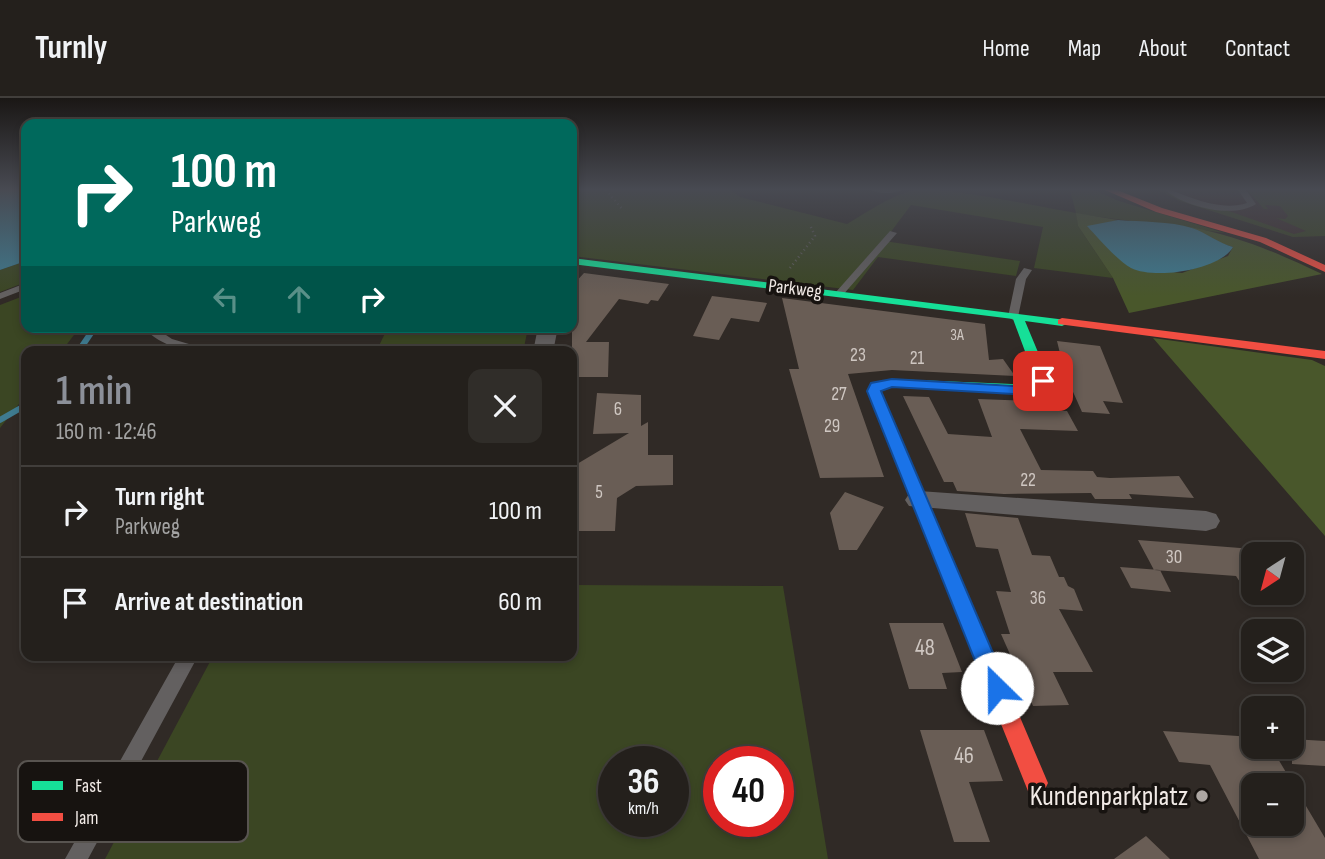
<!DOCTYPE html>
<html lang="en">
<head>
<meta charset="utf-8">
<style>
	body { margin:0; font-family:"Sofia Sans Condensed",sans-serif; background:#302d29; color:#f1f3f6; height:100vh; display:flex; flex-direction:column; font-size:26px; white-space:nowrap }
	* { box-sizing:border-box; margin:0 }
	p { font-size:23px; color:#a3a3a3 }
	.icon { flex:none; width:38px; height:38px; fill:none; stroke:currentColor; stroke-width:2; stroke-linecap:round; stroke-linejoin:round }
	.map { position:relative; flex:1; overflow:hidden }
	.side { position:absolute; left:21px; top:248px; width:556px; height:315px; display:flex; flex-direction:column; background:#24201c; border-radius:14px; box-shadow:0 4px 10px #0003,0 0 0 2px #413e3b }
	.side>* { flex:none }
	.hud { position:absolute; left:21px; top:21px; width:556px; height:214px; border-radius:14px; box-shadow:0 4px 10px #0003,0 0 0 2px #413e3b; background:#00695c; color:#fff; overflow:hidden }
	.needle { width:46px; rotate:216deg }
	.fabs { position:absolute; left:1241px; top:444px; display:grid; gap:14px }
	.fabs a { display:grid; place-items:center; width:63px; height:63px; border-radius:14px; background:#24201c; box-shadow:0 4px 10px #0003,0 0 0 2px #413e3b; font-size:35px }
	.speed { position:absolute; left:598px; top:648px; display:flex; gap:14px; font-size:35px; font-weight:700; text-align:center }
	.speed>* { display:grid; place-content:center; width:91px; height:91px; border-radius:50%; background:#24201c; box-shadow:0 4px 10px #0003,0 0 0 2px #413e3b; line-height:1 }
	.speed small { font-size:18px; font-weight:400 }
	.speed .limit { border:10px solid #d22; background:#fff; color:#111 }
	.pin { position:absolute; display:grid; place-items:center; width:60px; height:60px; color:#fff; margin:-30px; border-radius:14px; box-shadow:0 4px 10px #0006 }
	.me { position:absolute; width:77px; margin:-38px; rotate:337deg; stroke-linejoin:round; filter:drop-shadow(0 0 5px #0008) }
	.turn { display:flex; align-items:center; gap:24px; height:147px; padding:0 35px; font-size:32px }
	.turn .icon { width:91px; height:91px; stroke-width:2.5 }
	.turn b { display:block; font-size:49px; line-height:60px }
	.lanes { display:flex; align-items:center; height:66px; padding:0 35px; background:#0003; justify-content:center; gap:35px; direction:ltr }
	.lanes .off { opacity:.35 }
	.round { display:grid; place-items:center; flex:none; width:74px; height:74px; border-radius:14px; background:#302d29 }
	.headline { display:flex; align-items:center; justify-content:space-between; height:119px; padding:0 35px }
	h1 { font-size:42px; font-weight:600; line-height:52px; color:#8c9099 }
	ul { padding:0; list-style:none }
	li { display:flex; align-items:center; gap:21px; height:91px; padding:0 35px; border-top:2px solid #413e3b }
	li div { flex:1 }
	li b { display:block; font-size:26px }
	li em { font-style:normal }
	header { display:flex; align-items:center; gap:42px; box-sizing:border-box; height:98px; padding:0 35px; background:#24201c; border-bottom:2px solid #413e3b }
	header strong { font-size:33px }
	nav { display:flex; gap:38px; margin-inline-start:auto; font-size:24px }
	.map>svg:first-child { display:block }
	.education { fill:#3f2d2d }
	.green { fill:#3b4623; fill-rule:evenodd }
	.forest { fill:#49572b }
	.water { fill:#3f7b90 }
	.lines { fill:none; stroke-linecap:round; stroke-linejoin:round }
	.stream { stroke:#3f7b90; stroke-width:6 }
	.building { fill:#695d55; fill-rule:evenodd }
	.path { stroke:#63605f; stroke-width:2.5; stroke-dasharray:1 3.5; stroke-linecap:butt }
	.lane { fill:#636060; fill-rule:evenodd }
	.street { fill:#636060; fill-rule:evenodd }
	.fast { fill:#16e098; fill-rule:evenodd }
	.jam { fill:#f24e42; fill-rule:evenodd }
	.route { fill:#1a73e8; stroke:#114b97; stroke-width:2 }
	.poi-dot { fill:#ada7a3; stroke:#171310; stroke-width:2.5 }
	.labels { text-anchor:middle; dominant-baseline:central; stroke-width:7; stroke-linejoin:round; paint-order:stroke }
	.far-number-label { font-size:16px; fill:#cfc7c2 }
	.far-street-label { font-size:19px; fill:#f1eae6; stroke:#171310 }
	.number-label { font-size:19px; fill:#cfc7c2 }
	.near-number-label { font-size:23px; fill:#cfc7c2 }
	.near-poi-label { font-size:28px; fill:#f1eae6; stroke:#171310; text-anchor:end }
	.key { fill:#171310; stroke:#585450; stroke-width:2 }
	.key-label { font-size:19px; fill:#f1eae6 }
</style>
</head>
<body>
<header>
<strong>Turnly</strong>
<nav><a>Home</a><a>Map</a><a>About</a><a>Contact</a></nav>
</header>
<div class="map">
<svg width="1325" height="761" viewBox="0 0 1325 761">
	<rect width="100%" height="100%" fill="#302a26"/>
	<path class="education" d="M1158 92H1292L1325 138 1293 139 1180 103Z"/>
	<path class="green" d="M572 92H731L740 99 847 126C867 114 887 100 910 93 935 85 1043 110 1076 115L1070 92H1094L1119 103 1225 135 1077 116 1078 128 1113 180 1034 170 1043 129 911 107 884 143 1020 163 1016 178 878 159 853 192 572 158Z
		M1158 92H1165L1186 102 1229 113 1294 136 1306 133 1276 120 1285 121 1288 118 1280 108 1265 107 1268 111H1264L1247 92H1325V138L1293 139 1180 103Z
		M26 163V184L0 194V172Z
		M26 197V229H80L61 254H26V297L0 330V207Z
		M388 229H540L528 230 523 254H376Z
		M572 487 783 488 828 761H105L213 558H572ZM614 663H674V723H614ZM779 663V723H719V663Z"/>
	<path class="forest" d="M1076 115 1118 122 1088 129 1132 170 1182 175 1228 158 1233 149C1217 145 1205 136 1190 129 1238 138 1278 155 1322 176L1129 215 1113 180 1078 128Z
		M1153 240 1312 262 1325 268V438Z"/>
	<path class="water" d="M0 92H26V163L0 172Z
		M1118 122C1141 124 1170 123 1192 130 1207 135 1218 145 1233 149 1220 172 1155 182 1131 170 1118 163 1098 140 1087 128Z"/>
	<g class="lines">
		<path class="stream" d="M78 254 95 229
			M0 322 26 307"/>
	</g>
	<path class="building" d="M584 175 669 186 658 203 651 202 648 206 619 201 586 244H609L608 279H572V188Z
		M712 198 767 205 759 224 731 220 719 242 693 238Z
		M782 200 985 226 989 262 1003 261 1015 278 892 272 848 276 884 379 820 380 789 271H799Z
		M1057 243 1100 248 1123 305 1103 303 1110 316 1082 314 1065 276Z
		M597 295 641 297V328L648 324V357H673V387L636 388 617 400 615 433H572V369L629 335 593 336Z
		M903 298 929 299 948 336 992 339 978 301 1032 303 1037 311 1067 313 1078 333 1020 331 1041 372 1093 373 1097 379 1110 380 1179 378 1194 400 1129 396 1132 401H1095L1091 395 1004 396 957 393 953 384H944Z
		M845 394 884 409 857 452H839L830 415Z
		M965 415 1018 420 1032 457 1050 458 1059 479H1064L1068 488 1074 491 1083 513 1059 511 1093 574H1053L1069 607 1033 608 1001 536H1010L996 493 1011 494 998 451 976 449Z
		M1138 442 1253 451V504L1236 478 1154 472Z
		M1120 469 1160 472 1171 494 1131 490Z
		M889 525H943L962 574 942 575 947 591H909Z
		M920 632H984L1003 683 969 684 990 744H954Z
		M1163 633 1253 639V649H1271L1325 740V761H1259L1210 667 1179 664ZM1253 688H1292V726H1253Z
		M1292 641 1325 643V668L1292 666Z
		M1146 738 1170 761H1114Z"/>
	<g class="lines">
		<path class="path" d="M606 92 623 112
			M790 170 815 138 810 127"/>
		<path class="lane" d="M871 92H902C895 96 878 96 871 92Z
			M1165 92C1175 92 1182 97 1192 100 1209 106 1230 111 1247 105L1238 92H1246L1256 106C1233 121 1185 109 1165 92Z
			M890 133 897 135 842 198H836V194Z
			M1024 170 1032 172 1026 181 1018 219 1013 222 1008 219 1016 181Z
			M26 185V191L0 201V195Z
			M143 229H154L172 241 216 254C190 254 161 250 143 229Z
			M179 558H198L88 761H65Z"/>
		<path class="street" d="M538 229H558L553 254H533Z
			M919 393 1206 413 1216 416 1220 423 1216 430 1206 433 909 408 905 402 909 396Z"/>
		<path class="fast" d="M572 160 1066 222V226L1062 228 1025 223 1050 283 1042 294 892 289 881 293 986 539 983 545 976 547 969 545 966 539 867 293 871 285 892 281 1033 287 1036 283 1013 221 572 166Z"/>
		<path class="jam" d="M1105 92H1117L1162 110 1266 140 1325 167V174L1260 144 1156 114Z
			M1062 220 1325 253V261L1058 226V222Z
			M976 531 983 533 986 539 1048 685 1044 693 1036 696 1028 693 966 539 969 533Z"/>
	</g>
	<linearGradient id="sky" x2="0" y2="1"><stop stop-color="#1a1715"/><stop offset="0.46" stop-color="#484a52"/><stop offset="1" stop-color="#484a52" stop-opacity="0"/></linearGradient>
	<rect width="1325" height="199" fill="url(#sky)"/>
	<path class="route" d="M1043 279 1050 283 1042 294 1030 297 892 289 881 293 1008 590 1005 596 997 599 989 596 986 590 867 293 871 285 892 281 1030 289Z"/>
	<circle class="poi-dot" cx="1202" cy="698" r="7"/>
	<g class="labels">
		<g class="far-number-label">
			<text x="957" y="237">3A</text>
		</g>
		<g class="far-street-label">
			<text transform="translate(795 191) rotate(7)">Parkweg</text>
		</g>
		<g class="number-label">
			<text x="858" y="257">23</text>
			<text x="917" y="260">21</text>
			<text x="839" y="296">27</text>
			<text x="618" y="311">6</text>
			<text x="832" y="328">29</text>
			<text x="1028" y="382">22</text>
			<text x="599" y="394">5</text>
			<text x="1174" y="459">30</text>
			<text x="1038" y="500">36</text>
		</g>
		<g class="near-number-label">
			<text x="925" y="550">48</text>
			<text x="964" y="658">46</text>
		</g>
		<g class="near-poi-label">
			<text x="1188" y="698">Kundenparkplatz</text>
		</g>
	</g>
	<rect x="18" y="663" width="230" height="81" rx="10" class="key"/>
	<rect x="32" y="683" width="31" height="9" fill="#16e098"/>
	<rect x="32" y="715" width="31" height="8" fill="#f24e42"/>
	<g class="key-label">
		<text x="75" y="694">Fast</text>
		<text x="75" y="726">Jam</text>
	</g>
</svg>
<div class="fabs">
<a><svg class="needle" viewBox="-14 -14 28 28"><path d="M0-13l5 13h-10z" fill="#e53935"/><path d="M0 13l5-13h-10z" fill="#a3a3a3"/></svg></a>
<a><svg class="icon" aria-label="layers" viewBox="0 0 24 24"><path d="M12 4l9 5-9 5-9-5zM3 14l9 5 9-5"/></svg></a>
<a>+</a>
<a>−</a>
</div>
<div class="speed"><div>36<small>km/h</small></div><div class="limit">40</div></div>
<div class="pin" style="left:1043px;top:283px;background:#d93025"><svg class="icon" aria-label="arrive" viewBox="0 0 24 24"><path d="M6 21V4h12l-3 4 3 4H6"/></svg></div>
<svg class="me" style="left:997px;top:590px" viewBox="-20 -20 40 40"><circle r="19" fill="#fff"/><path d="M0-13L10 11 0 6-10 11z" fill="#1a73e8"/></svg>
<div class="hud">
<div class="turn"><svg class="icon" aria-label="right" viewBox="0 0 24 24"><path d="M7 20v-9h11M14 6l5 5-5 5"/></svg><div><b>100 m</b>Parkweg</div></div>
<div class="lanes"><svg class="icon off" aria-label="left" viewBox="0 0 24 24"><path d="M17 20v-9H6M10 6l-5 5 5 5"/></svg><svg class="icon off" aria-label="ahead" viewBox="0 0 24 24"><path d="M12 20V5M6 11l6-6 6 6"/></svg><svg class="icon" aria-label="right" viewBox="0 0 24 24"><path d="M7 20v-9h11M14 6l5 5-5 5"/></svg></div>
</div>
<section class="side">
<div class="headline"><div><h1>1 min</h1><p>160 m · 12:46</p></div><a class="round"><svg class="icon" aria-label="close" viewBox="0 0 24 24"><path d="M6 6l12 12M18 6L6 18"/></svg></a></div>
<ul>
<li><svg class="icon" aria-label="right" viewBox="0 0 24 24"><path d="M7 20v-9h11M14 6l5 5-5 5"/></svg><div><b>Turn right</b><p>Parkweg</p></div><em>100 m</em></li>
<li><svg class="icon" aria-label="arrive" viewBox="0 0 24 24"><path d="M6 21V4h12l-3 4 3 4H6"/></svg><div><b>Arrive at destination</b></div><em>60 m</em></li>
</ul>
</section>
</div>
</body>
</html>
